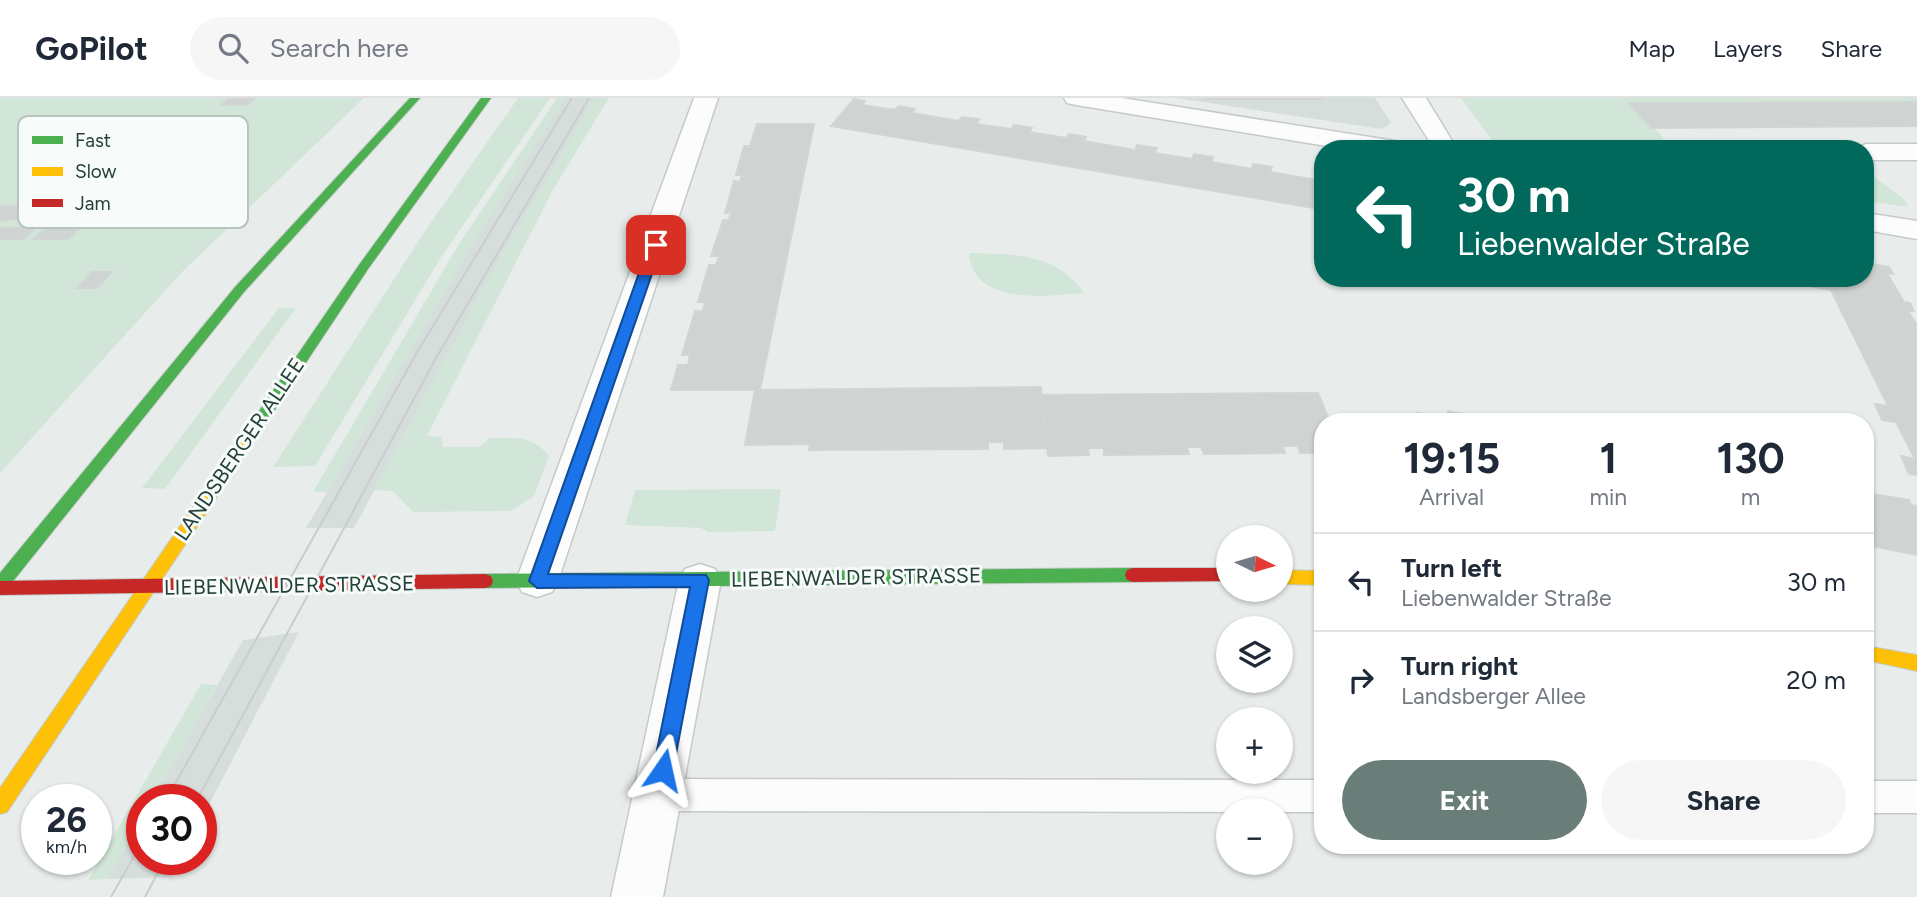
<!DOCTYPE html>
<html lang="en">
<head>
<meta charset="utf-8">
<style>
	body { margin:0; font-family:Figtree,sans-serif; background:#f6f6f7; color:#1f2937; height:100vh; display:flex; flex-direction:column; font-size:26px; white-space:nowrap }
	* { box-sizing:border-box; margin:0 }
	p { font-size:23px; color:#747a83 }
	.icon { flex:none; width:38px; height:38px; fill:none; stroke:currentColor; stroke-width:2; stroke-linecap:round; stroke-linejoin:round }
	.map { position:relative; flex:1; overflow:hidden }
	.drawer { position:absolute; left:1314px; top:315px; width:560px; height:441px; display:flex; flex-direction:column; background:#fff; border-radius:28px; box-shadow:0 2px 5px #0004 }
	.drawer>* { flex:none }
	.hud { position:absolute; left:1314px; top:42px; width:560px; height:147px; border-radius:28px; box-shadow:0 2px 5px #0004; background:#00695c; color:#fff; overflow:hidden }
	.needle { width:46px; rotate:95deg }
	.buttons { position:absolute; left:1216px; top:427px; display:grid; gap:14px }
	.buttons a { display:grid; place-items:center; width:77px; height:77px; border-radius:50%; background:#fff; box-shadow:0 2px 5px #0004; font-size:35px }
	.speed { position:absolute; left:21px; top:686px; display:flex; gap:14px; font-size:35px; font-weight:700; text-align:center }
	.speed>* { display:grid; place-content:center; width:91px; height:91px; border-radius:50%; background:#fff; box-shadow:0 2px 5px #0004; line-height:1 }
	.speed small { font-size:18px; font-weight:400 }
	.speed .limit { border:10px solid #d22; background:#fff; color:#111 }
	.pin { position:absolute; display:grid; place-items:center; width:60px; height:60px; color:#fff; margin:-30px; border-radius:14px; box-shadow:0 4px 10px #0006 }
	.me { position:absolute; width:77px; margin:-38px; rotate:11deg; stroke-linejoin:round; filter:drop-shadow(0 0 5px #0008) }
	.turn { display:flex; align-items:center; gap:24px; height:147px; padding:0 28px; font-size:32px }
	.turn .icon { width:91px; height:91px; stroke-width:2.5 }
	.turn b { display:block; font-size:49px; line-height:60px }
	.eta { display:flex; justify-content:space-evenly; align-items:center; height:119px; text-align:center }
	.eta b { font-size:42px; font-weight:700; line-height:49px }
	.button { display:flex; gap:14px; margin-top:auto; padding:14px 28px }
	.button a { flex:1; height:80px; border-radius:42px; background:#697e78; color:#fff; font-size:28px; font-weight:700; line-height:80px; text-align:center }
	.button a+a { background:#f6f6f7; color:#1f2937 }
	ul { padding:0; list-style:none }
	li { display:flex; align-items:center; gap:21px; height:98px; padding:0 28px; border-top:2px solid #e0e1e3 }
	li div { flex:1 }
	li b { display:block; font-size:26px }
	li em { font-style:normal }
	header { display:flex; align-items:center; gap:42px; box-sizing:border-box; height:98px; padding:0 35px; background:#fff; border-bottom:2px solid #e0e1e3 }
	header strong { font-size:33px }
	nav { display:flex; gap:38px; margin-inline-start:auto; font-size:24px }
	.search { width:490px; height:63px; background:#f6f6f7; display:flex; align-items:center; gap:18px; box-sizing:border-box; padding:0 24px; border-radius:38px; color:#747a83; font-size:26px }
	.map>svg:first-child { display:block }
	.built { fill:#d6dedb }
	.green { fill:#d1e6d8 }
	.building { fill:#cfd4d2; stroke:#d1d6d4; stroke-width:2 }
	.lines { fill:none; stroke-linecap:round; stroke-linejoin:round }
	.lane-casing { stroke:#c5cac8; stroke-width:3 }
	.street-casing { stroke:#c5cac8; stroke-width:3 }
	.fast-casing { stroke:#c3cbc8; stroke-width:2 }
	.slow-casing { stroke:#c3cbc8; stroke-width:2 }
	.jam-casing { stroke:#c3cbc8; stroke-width:2 }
	.lane { fill:#fcfcfc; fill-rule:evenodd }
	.street { fill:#fcfcfc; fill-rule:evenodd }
	.fast { fill:#4caf50; fill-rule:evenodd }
	.slow { fill:#ffc107; fill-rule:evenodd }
	.jam { fill:#c62828; fill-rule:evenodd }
	.tram { stroke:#c9cdcc; stroke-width:2 }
	.route { fill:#1a73e8; stroke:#114b97; stroke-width:2 }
	.labels { text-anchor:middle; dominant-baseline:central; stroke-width:6; stroke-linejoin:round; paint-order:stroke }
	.street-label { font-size:21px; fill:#24423a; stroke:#f7fbf9 }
	.key { fill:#f7fbf9; stroke:#b8c4c0; stroke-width:2 }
	.key-label { font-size:19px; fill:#24423a }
</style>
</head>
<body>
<header>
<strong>GoPilot</strong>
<div class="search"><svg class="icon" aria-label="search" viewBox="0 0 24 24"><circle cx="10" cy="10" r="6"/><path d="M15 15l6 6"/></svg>Search here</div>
<nav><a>Map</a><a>Layers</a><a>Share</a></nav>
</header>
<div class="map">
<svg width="1917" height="799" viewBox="0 0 1917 799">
	<rect width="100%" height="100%" fill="#e8edeb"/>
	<path class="built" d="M565 0H595L492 175 354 430H306L483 128Z
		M1176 0H1375L1391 25 1382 31Z
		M299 534 201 722V702H152L243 542Z
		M142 719V761H180L171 779 107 781Z"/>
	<path class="green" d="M0 0H364L183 173 0 375Z
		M518 0H550L440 161 315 368 273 369 425 133Z
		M557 0H565L483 128 327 394H313L459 146Z
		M595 0H609L554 90 427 338 442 339 443 349H479L490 340C516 340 532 337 549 358L534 398 511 413 413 414 393 393 374 392 492 175Z
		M1461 0H1917V4L1629 5 1664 40 1649 46 1653 51 1508 48 1492 42Z
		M1866 73 1904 101 1908 109 1866 103Z
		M969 155C1013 156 1056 155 1084 195 1048 198 972 208 969 155Z
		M279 210H296L165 391 142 390Z
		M781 391 775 433 708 434 701 430 625 427 635 392Z
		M201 586 217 587 152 702H142V719L107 781 88 782Z"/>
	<path class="building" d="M229 0H245L254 1 247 7H222Z
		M1204 0H1322V1H1204Z
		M854 1 865 3 862 7 895 12 899 8 915 11 912 15 959 23 962 19 979 21 976 26 1011 31 1014 27 1032 30 1029 34 1066 40 1069 36 1086 39 1084 43 1135 52 1137 47 1157 50 1154 55 1192 61 1194 56 1213 59 1212 64 1252 71 1253 66 1272 69 1270 74 1323 83 1320 111 831 28Z
		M1917 4V28L1652 30 1628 5Z
		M757 26H814L760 292H671L678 267H688L690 257H682L695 213H703L705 204H698L709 167H716L719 158H711L723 122H729L731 114 725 115 734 83 740 84 741 80 742 77H736L744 48H750Z
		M54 99 34 118 0 123V108L31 107 39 100Z
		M0 130H35L24 141H0Z
		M46 130H80L68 141H33Z
		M1872 166 1889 169 1893 176 1887 175 1904 204 1910 205 1914 213H1908L1917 227V377L1909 376 1901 358 1915 361 1896 324 1882 322 1875 306 1888 308 1831 192 1789 184 1791 188 1766 184 1767 188 1725 180H1866V169L1873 170Z
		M92 174H112L97 190H77Z
		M1041 289 1047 350 1004 351V344H988V351L809 352 810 346 745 347 755 292Z
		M1318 295 1330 324H1323V355H1300L1298 348H1283L1285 355 1204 356 1201 349H1187L1189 356 1104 357V350H1088L1089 357 1048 358 1041 297Z
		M1448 313 1474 318V324H1418L1417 315 1448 321Z
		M1866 395 1909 402 1911 407 1917 408V457L1866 447Z"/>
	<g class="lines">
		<g class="lane-casing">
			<path id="lane" d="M658 681 1323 682V714L658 713 645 709 640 697 645 685Z
				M1866 683H1917V715H1866Z"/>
		</g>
		<g class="street-casing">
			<path id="street" d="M694 0H718L558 483 552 494 537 499 522 494 516 483Z
				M1064 0H1122L1395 43 1404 45 1408 51H1345L1076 7 1067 5Z
				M1402 0H1426L1457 51H1431L1428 41Z
				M1866 46H1917V62H1866V51H1855Z
				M1866 115 1917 123V141L1866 132Z
				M700 466 715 471 721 482 663 799H611L679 482 685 471Z"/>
		</g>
		<g class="fast-casing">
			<path id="fast" d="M410 0H420L244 194 6 492 0 494V475L236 188Z
				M481 0H491L368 171 250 349H240L238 345 240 341 359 167Z
				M1133 470 1139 472 1141 477 1139 482 1133 484 485 490 479 488 477 483 479 478 485 476Z"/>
		</g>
		<g class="slow-casing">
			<path id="slow" d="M245 340 252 345 250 349 7 714 0 716V690L240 341Z
				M1281 472 1323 473V487L1281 486Z
				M1866 548 1917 557V573L1866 562Z"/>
		</g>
		<g class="jam-casing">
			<path id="jam" d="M1133 470H1228V483L1133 484 1127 482 1125 477 1127 472Z
				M485 476 491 478 493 483 491 488 485 490 0 497V483Z"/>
		</g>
		<use href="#lane" class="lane"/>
		<use href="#street" class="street"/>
		<use href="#fast" class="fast"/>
		<use href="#slow" class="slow"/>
		<use href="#jam" class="jam"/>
		<path class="tram" d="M166 702 419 251 572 0
			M197 702 436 260 589 0
			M111 799 142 744
			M145 799 165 761"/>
	</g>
	<path class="route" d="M656 144 662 147 548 476 706 477 709 482 673 672 670 679 663 681 656 679 653 672 690 489 537 490 529 483 649 147Z"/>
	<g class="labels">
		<g class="street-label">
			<text transform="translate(239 351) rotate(-56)">LANDSBERGER ALLEE</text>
			<text transform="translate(856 479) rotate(-1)">LIEBENWALDER STRASSE</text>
			<text transform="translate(289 487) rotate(-1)">LIEBENWALDER STRASSE</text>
		</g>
	</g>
	<rect x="18" y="18" width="230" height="112" rx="10" class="key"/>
	<rect x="32" y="38" width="31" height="8" fill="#4caf50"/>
	<rect x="32" y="69" width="31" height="9" fill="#ffc107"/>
	<rect x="32" y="101" width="31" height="8" fill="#c62828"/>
	<g class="key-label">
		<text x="75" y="49">Fast</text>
		<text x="75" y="80">Slow</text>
		<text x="75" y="112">Jam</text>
	</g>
</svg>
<div class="buttons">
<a><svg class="needle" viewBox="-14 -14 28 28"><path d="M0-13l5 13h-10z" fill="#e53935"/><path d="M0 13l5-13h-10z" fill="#747a83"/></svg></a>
<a><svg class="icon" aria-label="layers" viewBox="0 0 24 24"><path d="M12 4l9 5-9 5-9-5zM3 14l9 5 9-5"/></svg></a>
<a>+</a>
<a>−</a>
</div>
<div class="speed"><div>26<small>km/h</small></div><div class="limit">30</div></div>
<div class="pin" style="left:656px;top:147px;background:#d93025"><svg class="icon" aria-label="arrive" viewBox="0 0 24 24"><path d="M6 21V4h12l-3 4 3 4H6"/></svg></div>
<svg class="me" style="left:663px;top:672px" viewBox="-20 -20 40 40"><path d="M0-17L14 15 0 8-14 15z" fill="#1a73e8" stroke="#fff" stroke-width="4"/></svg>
<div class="hud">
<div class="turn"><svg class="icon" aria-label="left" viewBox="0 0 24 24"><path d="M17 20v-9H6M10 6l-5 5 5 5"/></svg><div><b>30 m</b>Liebenwalder Straße</div></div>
</div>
<section class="drawer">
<div class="eta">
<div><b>19:15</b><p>Arrival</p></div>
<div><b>1</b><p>min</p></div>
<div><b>130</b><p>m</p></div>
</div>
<ul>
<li><svg class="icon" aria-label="left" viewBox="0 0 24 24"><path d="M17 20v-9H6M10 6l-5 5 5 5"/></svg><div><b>Turn left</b><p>Liebenwalder Straße</p></div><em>30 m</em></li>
<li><svg class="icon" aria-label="right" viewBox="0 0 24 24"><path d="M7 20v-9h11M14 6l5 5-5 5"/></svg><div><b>Turn right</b><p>Landsberger Allee</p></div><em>20 m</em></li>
</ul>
<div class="button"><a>Exit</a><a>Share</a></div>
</section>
</div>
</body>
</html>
